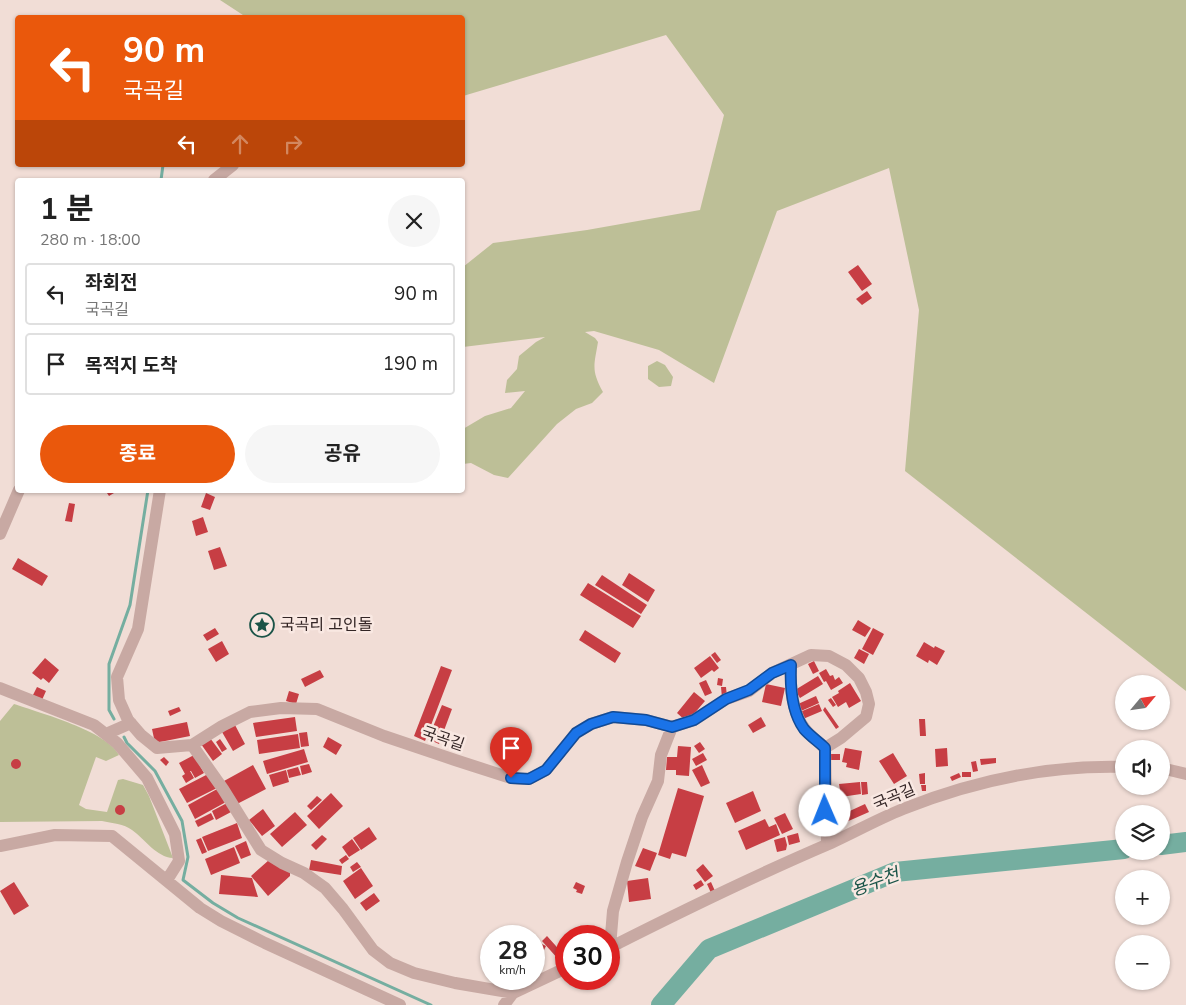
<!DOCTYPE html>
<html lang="ko">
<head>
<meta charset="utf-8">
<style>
	body { margin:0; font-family:"Nunito Sans","Noto Sans KR",sans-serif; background:#f6f6f6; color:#222; height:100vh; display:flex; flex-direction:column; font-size:19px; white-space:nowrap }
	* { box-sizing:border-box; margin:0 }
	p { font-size:16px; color:#767676 }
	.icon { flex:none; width:28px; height:28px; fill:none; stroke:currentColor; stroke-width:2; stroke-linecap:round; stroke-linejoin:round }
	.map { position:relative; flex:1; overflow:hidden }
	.sheet { position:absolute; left:15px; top:178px; width:450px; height:315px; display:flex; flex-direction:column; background:#fff; border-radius:5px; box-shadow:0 1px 4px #0004 }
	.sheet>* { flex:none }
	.guide { position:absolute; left:15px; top:15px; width:450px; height:152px; border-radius:5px; box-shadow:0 1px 4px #0004; background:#ea580c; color:#fff; overflow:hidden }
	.needle { width:32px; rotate:61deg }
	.controls { position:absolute; left:1115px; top:675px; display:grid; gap:10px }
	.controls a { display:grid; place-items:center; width:55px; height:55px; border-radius:50%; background:#fff; box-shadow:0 1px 4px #0004; font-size:25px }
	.speed { position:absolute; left:480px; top:925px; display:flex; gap:10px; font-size:25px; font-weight:700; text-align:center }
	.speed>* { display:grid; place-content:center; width:65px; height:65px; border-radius:50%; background:#fff; box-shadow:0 1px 4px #0004; line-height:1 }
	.speed small { font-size:12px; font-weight:400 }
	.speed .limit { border:8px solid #d22; background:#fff; color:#111 }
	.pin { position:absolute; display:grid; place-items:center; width:42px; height:42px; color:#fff; margin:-51px -21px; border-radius:50% 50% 50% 0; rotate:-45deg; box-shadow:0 0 5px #0007 }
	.pin .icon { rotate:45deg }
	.me { position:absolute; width:55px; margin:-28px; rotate:359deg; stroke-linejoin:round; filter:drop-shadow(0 0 4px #0008) }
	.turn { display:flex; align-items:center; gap:18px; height:105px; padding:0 25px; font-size:22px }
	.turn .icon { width:65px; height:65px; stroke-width:2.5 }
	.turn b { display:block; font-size:35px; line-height:42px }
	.lanes { display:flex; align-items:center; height:48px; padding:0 25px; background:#0003; justify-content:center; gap:25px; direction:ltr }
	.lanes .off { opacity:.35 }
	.round { display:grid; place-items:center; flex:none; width:52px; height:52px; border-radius:26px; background:#f6f6f6 }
	.summary { display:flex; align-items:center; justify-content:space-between; height:85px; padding:0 25px }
	h1 { font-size:30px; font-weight:700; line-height:38px }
	.primary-button { display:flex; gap:10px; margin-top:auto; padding:10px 25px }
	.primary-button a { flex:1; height:58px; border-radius:30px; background:#ea580c; color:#fff; font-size:20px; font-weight:700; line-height:58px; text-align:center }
	.primary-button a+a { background:#f6f6f6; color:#222 }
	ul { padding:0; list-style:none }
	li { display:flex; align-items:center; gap:15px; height:62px; margin:0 10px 8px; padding:0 15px; border:2px solid #e0e0e0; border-radius:5px }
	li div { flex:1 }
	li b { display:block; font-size:19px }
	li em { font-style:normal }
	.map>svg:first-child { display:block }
	.green { fill:#bdbf97 }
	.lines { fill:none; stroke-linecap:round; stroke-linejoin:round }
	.stream { stroke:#75aea0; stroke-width:3 }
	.river { stroke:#75aea0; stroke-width:20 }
	.building { fill:#c73e44 }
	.street { stroke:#c8a9a3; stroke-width:12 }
	.route-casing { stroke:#114b97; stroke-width:12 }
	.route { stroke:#1a73e8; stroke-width:9 }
	.labels { text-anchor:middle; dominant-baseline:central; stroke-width:5; stroke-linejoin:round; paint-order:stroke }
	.poi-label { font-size:16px; fill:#332525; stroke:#f9e8e2; text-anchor:start }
	.street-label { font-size:16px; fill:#332525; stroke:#f9e8e2 }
	.water-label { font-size:18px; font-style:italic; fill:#1b5448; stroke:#f9e8e2 }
</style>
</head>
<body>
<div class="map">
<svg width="1186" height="1005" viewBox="0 0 1186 1005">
	<rect width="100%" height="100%" fill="#f1ddd6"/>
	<path class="green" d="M220 0H1186V691L905 471 919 310 889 168 777 211 714 383 659 350 594 331 585 332 595 338 598 342C594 366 591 370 603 392L592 403 576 409 557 424 508 478 494 475 471 463 463 464V429L485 416 511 408 525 391 505 393 507 380 517 369 519 356 536 342 545 337 463 347V267L493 243 587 230 700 210 724 115 666 35 463 96 462 18 246 17Z
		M657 361 665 365 673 377 671 386 659 387 648 379V366Z
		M14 704C40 713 107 731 119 755L106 761 96 757 79 805 86 809 107 812 118 780 123 779 143 785 149 796 173 858C156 857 146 840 132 830 124 824 112 823 102 821L0 822V721Z"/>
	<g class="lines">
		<path class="stream" d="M161 180 163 165
			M114 719 109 710V664L130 605 148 490
			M124 737 127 743 155 771 182 821 188 857 183 880 213 903 238 918 431 1005"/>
		<path class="river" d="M1161 845 1186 842
			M661 1005 709 949 895 872 1124 849"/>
	</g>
	<path class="building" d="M858 265 872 284 862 291 848 272Z
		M867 291 872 298 862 305 856 299Z
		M105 490H113L114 493 109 496Z
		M206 493 215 497 210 510 201 507Z
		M69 503 75 504 72 522 65 521Z
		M203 517 208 532 196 536 192 521Z
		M220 547 227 566 214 570 208 551Z
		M18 558 48 576 42 586 12 569Z
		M629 573 655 590 648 602 622 585Z
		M602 575 647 605 641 614 595 585Z
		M588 583 641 616 633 628 580 595Z
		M858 620 871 628 865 637 852 630Z
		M215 628 219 634 207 641 203 635Z
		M873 628 884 634 873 655 862 649Z
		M585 630 621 653 615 663 579 640Z
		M222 641 229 654 216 662 208 649Z
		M924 642 934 648 935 646 945 651 937 665 929 660 928 663 916 656Z
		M859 649 869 654 864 664 854 658Z
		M715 652 721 660 717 663 711 655Z
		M710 656 719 668 714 672 712 670 701 678 694 668Z
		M45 658 59 670 49 683 43 678 41 680 32 673Z
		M814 661 819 671 813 674 808 664Z
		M441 666 452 670 425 741 414 736Z
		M826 669 830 676 833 675 835 680 839 677 843 683 831 690 826 681 824 682 819 673Z
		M320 670 324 677 305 687 301 679Z
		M818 676 823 684 800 698 795 690Z
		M718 678 723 679 722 686 717 685Z
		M706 680 712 693 705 696 699 683Z
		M850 683 861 701 849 708 846 702 838 707 832 697 839 693 838 691Z
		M766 684 785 688 781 706 762 702Z
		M37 687 46 691 42 700 33 695Z
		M721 687H726L727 697 722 698Z
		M289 691 299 694 296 704 286 701Z
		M694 692 705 701 687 722 677 713Z
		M816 696 819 703 801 711 798 704Z
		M831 698 836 705 833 707 828 700Z
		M819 704 822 711 803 719 800 712Z
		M442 705 452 709 439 744 428 739Z
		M179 707 181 711 170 716 168 711Z
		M825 707 839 727 836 729 823 710Z
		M295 717 297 731 256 737 253 723Z
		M761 717 766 726 753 733 748 725Z
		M919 719H925L926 736H920Z
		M187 722 190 736 155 743 152 729Z
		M235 725 245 744 233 751 222 732Z
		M307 732 309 746 301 747 299 733Z
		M298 734 300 748 259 754 257 740Z
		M328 737 342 745 336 755 323 747Z
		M210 738 222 754 213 761 201 744Z
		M220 739 227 749 222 752 216 742Z
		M700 742 705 749 699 753 694 746Z
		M678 746 691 747 689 776 676 775V770H666L667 757H677Z
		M845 748 862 751 859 770 846 767 847 763 842 762Z
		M947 748 948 766 936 767 935 749Z
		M304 749 308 762 267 774 263 761Z
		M703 753 707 760 696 766 692 759Z
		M893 753 907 776 894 784 879 761Z
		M830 754H840V760H830Z
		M194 755 204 773 195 778 191 771H190L194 778 186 783 182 776 185 774 179 763Z
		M164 757 169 762 166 766 160 760Z
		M996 758V763L981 765 980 759Z
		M11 764a5 5 0 1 1 10 0a5 5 0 1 1-10 0Z
		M976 761 978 771 973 772 971 762Z
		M309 764 312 772 302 775 300 766Z
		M253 765 266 789 237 804 224 781Z
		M702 765 710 783 701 787 692 770Z
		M298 767 301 775 289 778 287 770Z
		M286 770 289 782 273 787 269 775Z
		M962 772H971V777H962Z
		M210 773 217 788 187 803 179 789Z
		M925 773V784H920L919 774Z
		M959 773 961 777 952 781 950 777Z
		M860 782 861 794 841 797 839 784Z
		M861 782H867L868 794 862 795Z
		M921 785H926V791H922Z
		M219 788 226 802 195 819 188 805Z
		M678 788 704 796 686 857 672 853 670 859 658 855Z
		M753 791 761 811 735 823 726 803Z
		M331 793 343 806 319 829 307 816Z
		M317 796 322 800 311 810 307 806Z
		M227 803 231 812 216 820 212 811Z
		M865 804 869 812 844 823 841 815Z
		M115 810a5 5 0 1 1 10 0a5 5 0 1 1-10 0Z
		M263 809 275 826 262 836 249 820Z
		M295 812 307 825 282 847 270 834Z
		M211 813 214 819 198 827 195 821Z
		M785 813 793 829 782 834 774 818Z
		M765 819 769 827 776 824 780 835 746 850 738 831Z
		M237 823 242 838 208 851 202 837Z
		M369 827 377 839 361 850 353 838Z
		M798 833 800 842 789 845 787 836Z
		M322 835 327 839 316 850 311 845Z
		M785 837 787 845 786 850 777 852 774 840Z
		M201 838 207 852 202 854 196 840Z
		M352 839 360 850 349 857 342 847Z
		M246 841 251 855 241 859 235 846Z
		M234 847 240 863 211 875 205 859Z
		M643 848 657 853 650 871 635 866Z
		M346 855 349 859 342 864 339 860Z
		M269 860 290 870V876L268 896 251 876Z
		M311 860 342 866 341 875 309 870Z
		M357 862 361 867 353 872 350 867Z
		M703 864 713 876 705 882 696 870Z
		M361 868 373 886 355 899 343 881Z
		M221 875 252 878 258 897 219 894Z
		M648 878 651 899 629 902 627 881Z
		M701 880 704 885 696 890 693 885Z
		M14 882 29 906 14 915 0 891Z
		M576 882 585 886 582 894 576 892 577 890 573 888Z
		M711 882 715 891 711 893 707 884Z
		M374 893 380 901 366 911 360 903Z
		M547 936 564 955 559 960 542 941Z
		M534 940 546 946 542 954 534 950Z"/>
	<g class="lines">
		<path class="street" d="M214 180 233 165
			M160 490 138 629 117 677 119 700 128 720 141 735 157 748 192 745 223 789 261 850 282 863 304 873 325 888 343 909 373 950 390 963 414 973 455 983 513 993
			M0 534 19 490
			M791 665C790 686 791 711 805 729 810 736 819 742 825 748L827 844
			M0 688 94 725 117 743 147 778 175 834 179 861 167 880
			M106 734 131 723
			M192 745 222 726 250 712 281 708 317 709 384 736 455 760 511 778 529 779 546 770 576 733 591 724 613 717 646 720 672 727 694 720 726 699 749 691 772 673 811 655 829 656 846 665 859 678 866 692 869 704 866 717 841 738 825 748
			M1161 768 1186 774
			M0 846 55 835 112 836 200 908 221 921 265 943 400 1005
			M610 947 613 911 627 862 642 817 658 781 661 755 672 727
			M609 948C682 911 756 875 831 843 855 832 878 819 903 809 973 781 1048 765 1124 767
			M513 993 566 968
			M504 1005 513 993"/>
	</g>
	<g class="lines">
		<g class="route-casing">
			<path id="route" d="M511 778 529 779 546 770 576 733 591 724 613 717 646 720 672 727 694 720 726 699 749 690 772 673 791 665C790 686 791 711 804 729 810 736 819 742 825 748V811"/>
		</g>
		<use href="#route" class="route"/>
	</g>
	<defs>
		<g id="sight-ring" transform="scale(1.25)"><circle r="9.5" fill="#f9e8e2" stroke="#1b5448" stroke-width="1.5"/><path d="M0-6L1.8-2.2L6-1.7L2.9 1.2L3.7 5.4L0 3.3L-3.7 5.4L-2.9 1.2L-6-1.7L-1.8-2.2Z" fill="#1b5448"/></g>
	</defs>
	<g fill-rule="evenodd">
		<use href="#sight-ring" x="262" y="625"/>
	</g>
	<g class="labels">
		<g class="poi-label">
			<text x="280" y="625">국곡리 고인돌</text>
		</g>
		<g class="street-label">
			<text transform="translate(443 739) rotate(19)">국곡길</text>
			<text transform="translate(894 797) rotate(-23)">국곡길</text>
		</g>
		<g class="water-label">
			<text transform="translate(875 882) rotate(-20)">용수천</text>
		</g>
	</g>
</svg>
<div class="controls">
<a><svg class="needle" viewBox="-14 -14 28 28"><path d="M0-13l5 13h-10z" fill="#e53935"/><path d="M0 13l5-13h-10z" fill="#767676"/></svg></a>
<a><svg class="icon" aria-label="sound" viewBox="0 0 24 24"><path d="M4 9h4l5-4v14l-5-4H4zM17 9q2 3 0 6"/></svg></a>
<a><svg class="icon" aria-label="layers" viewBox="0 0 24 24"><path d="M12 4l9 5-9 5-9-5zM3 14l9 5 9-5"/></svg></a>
<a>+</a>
<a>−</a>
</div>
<div class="speed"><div>28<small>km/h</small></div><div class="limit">30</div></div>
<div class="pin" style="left:511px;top:778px;background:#d93025"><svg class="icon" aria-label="arrive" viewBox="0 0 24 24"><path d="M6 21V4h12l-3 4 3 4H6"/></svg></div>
<svg class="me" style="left:825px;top:811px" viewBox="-20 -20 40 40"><circle r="19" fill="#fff"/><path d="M0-13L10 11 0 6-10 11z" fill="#1a73e8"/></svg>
<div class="guide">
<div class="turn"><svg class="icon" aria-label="left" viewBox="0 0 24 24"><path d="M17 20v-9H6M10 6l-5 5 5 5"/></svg><div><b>90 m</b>국곡길</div></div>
<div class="lanes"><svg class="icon" aria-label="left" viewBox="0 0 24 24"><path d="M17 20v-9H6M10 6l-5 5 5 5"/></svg><svg class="icon off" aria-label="ahead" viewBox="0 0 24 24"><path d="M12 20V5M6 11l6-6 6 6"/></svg><svg class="icon off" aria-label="right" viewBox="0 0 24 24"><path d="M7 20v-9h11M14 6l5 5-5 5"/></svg></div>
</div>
<section class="sheet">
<div class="summary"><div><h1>1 분</h1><p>280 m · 18:00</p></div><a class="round"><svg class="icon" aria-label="close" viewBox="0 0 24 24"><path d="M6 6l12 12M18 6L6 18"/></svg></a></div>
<ul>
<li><svg class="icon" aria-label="left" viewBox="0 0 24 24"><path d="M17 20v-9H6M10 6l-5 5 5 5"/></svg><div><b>좌회전</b><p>국곡길</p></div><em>90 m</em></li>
<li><svg class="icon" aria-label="arrive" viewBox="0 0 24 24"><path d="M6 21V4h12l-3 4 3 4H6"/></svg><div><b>목적지 도착</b></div><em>190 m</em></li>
</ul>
<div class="primary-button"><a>종료</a><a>공유</a></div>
</section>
</div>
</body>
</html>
